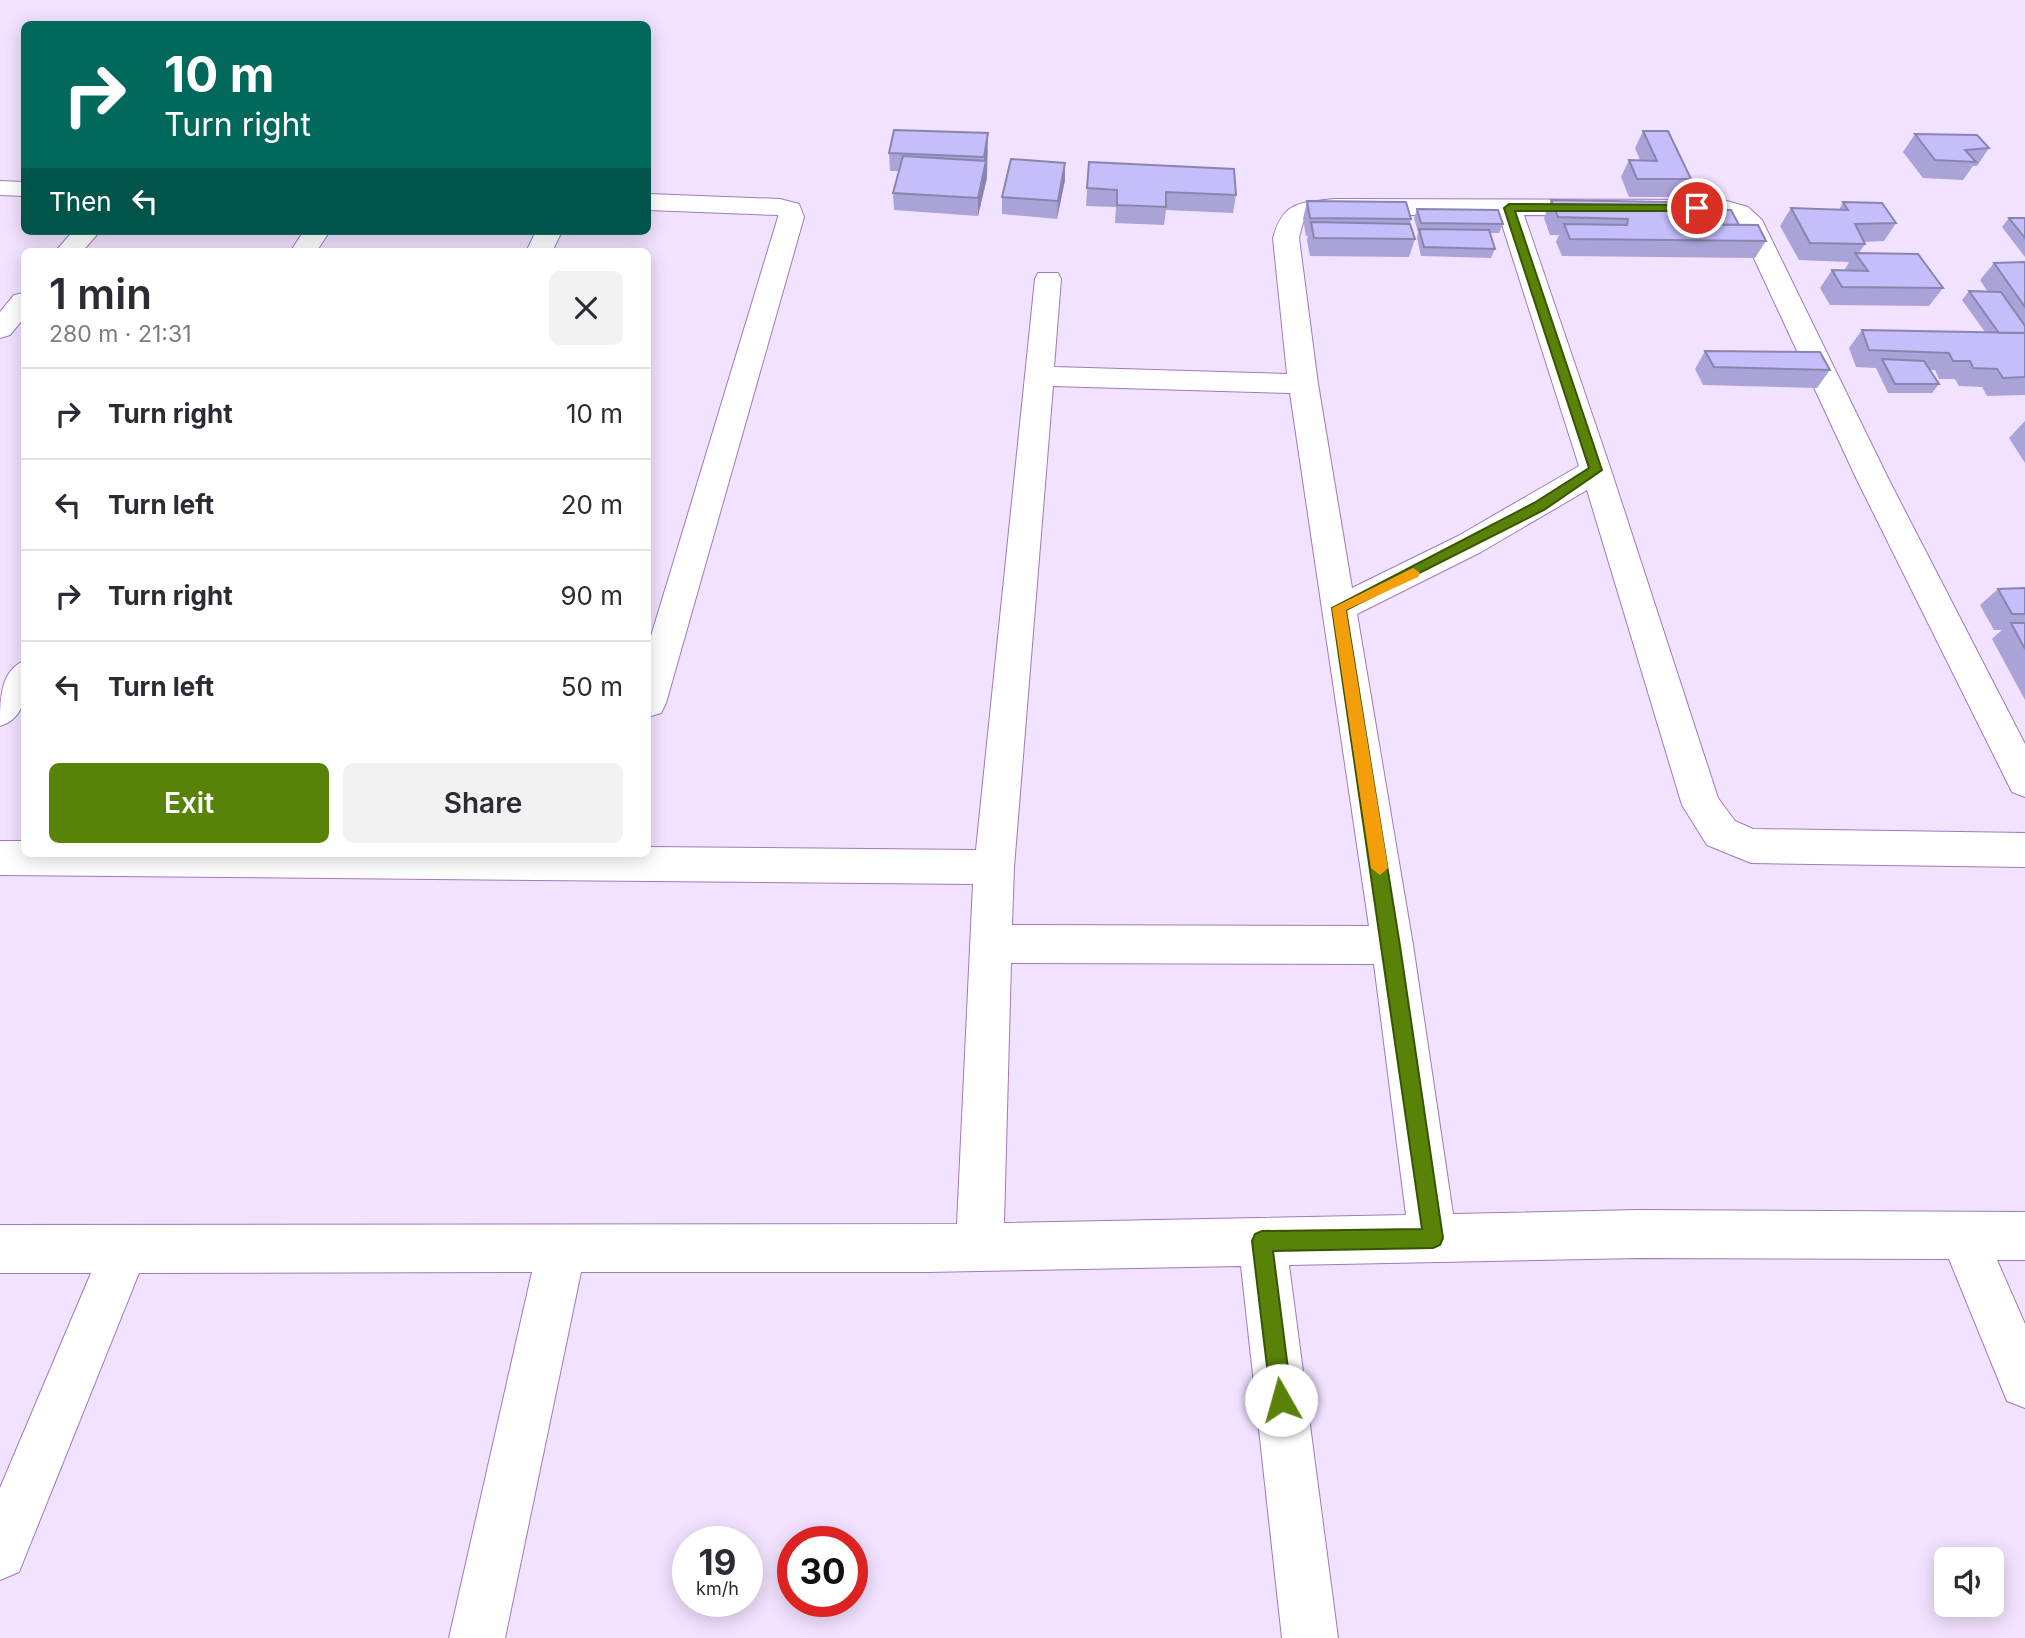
<!DOCTYPE html>
<html lang="en">
<head>
<meta charset="utf-8">
<style>
	body { margin:0; font-family:Inter,sans-serif; background:#f2f2f3; color:#2b2b33; height:100vh; display:flex; flex-direction:column; font-size:26px; white-space:nowrap }
	* { box-sizing:border-box; margin:0 }
	p { font-size:23px; color:#7c7c81 }
	.icon { flex:none; width:38px; height:38px; fill:none; stroke:currentColor; stroke-width:2; stroke-linecap:round; stroke-linejoin:round }
	.map { position:relative; flex:1; overflow:hidden }
	.details { position:absolute; left:21px; top:248px; width:630px; height:609px; display:flex; flex-direction:column; background:#fff; border-radius:10px; box-shadow:0 4px 18px #0003 }
	.details>* { flex:none }
	.top-card { position:absolute; left:21px; top:21px; width:630px; height:214px; border-radius:10px; box-shadow:0 4px 18px #0003; background:#00695c; color:#fff; overflow:hidden }
	.fabs { position:absolute; left:1934px; top:1547px; display:grid; gap:14px }
	.fabs a { display:grid; place-items:center; width:70px; height:70px; border-radius:10px; background:#fff; box-shadow:0 4px 18px #0003; font-size:35px }
	.speed { position:absolute; left:672px; top:1526px; display:flex; gap:14px; font-size:35px; font-weight:700; text-align:center }
	.speed>* { display:grid; place-content:center; width:91px; height:91px; border-radius:50%; background:#fff; box-shadow:0 4px 18px #0003; line-height:1 }
	.speed small { font-size:18px; font-weight:400 }
	.speed .limit { border:10px solid #d22; background:#fff; color:#111 }
	.pin { position:absolute; display:grid; place-items:center; width:60px; height:60px; color:#fff; margin:-30px; border:4px solid #fff; border-radius:50%; box-shadow:0 2px 7px #0007 }
	.me { position:absolute; width:77px; margin:-38px; rotate:353deg; stroke-linejoin:round; filter:drop-shadow(0 0 5px #0008) }
	.turn { display:flex; align-items:center; gap:24px; height:147px; padding:0 28px; font-size:32px }
	.turn .icon { width:91px; height:91px; stroke-width:2.5 }
	.turn b { display:block; font-size:49px; line-height:60px }
	.then { display:flex; align-items:center; height:66px; padding:0 28px; background:#0003; gap:14px; font-size:26px }
	.round { display:grid; place-items:center; flex:none; width:74px; height:74px; border-radius:10px; background:#f2f2f3 }
	.headline { display:flex; align-items:center; justify-content:space-between; height:119px; padding:0 28px }
	h1 { font-size:42px; font-weight:600; line-height:52px }
	.button { display:flex; gap:14px; margin-top:auto; padding:14px 28px }
	.button a { flex:1; height:80px; border-radius:10px; background:#588208; color:#fff; font-size:28px; font-weight:600; line-height:80px; text-align:center }
	.button a+a { background:#f2f2f3; color:#2b2b33 }
	ul { padding:0; list-style:none }
	li { display:flex; align-items:center; gap:21px; height:91px; padding:0 28px; border-top:2px solid #e1e1e2 }
	li div { flex:1 }
	li b { display:block; font-size:26px }
	li em { font-style:normal }
	.map>svg:first-child { display:block }
	.lines { fill:none; stroke-linecap:round; stroke-linejoin:round }
	.minor-casing { stroke:#9f7abd; stroke-width:2 }
	.minor { fill:#fff; fill-rule:evenodd }
	.wall { fill:#a9a3d7 }
	.shaded-wall { fill:#8985af }
	.building { fill:#c4befa; stroke:#8985af; stroke-width:2 }
	.route { fill:#588208; stroke:#395405; stroke-width:2 }
	.slow { fill:#f59e0b }
</style>
</head>
<body>
<div class="map">
<svg width="2025" height="1638" viewBox="0 0 2025 1638">
	<rect width="100%" height="100%" fill="#f1e2ff"/>
	<g class="lines">
		<g class="minor-casing">
			<path id="minor" d="M0 181 24 182V196L0 195Z
				M648 194 780 199 799 204 804 217 666 703 661 713 648 717V646L778 217V215L648 210Z
				M1334 199 1723 200 1748 207 1762 220 1889 480 2025 744V797L2012 792 1857 480 1738 224 1723 216 1524 215 1611 470 1718 798 1735 821 1753 829 2025 833V867L1751 863 1707 845 1682 805 1587 490 1481 552 1357 614 1413 945 1453 1214 1639 1210 2025 1212V1260H1997L2025 1324V1408L2007 1401 1949 1259 1639 1258 1289 1265 1338 1638H1282L1241 1266 927 1272H581L505 1638H449L532 1272 139 1273 19 1572 0 1580V1488L91 1273H0V1225L957 1224 973 884 0 875V841H24V854H648V847L976 850 1035 279 1038 273H1058L1061 279 1054 367 1287 374 1273 238C1283 201 1300 203 1334 199ZM1334 215H1499L1579 466 1458 536 1352 588 1318 384 1299 238 1303 222 1312 217ZM1053 386 1290 393 1369 926 1012 925 1014 867ZM1011 963 1374 964 1406 1215 1004 1223Z
				M73 231H100L82 252H55Z
				M304 231H330L316 252H290Z
				M536 231H562L552 252H526Z
				M24 293V318L10 335 0 338V312L14 295Z
				M24 661C26 687 29 717 0 726 0 700 0 671 24 661Z"/>
		</g>
		<use href="#minor" class="minor"/>
	</g>
	<path class="wall" d="M1643 131 1691 179 1682 197H1629L1621 177 1629 160H1640L1635 148Z
		M1915 134 1989 148 1977 166H1973L1963 180 1923 178 1903 152Z
		M988 151 986 161 987 178 978 216 894 210 893 193 899 171H890L889 153Z
		M1089 162 1236 195 1233 213 1166 210 1164 225 1115 223 1116 207 1086 206Z
		M1065 180 1057 219 1002 214V197Z
		M1551 200 1677 210 1739 225 1766 241 1755 258 1562 256 1556 242 1559 235H1550L1544 218Z
		M1307 201 1411 219 1410 224 1415 239 1409 257 1310 256 1307 240 1308 236H1306L1303 219Z
		M1843 202 1896 223 1884 241 1864 242 1865 244 1859 253 1943 288 1929 306 1830 305 1820 288 1832 270 1844 271 1849 262 1799 260 1780 226 1791 208 1839 210Z
		M1417 209 1503 224 1499 233H1490L1495 249 1491 258 1421 256 1417 238 1418 232 1414 218Z
		M2009 218H2025V257L2002 227Z
		M2025 262V395L1987 396 1982 387 1959 386 1955 379H1939L1935 370H1930L1939 384 1932 393H1888L1876 368 1856 367 1849 348 1862 330 1985 332 1962 300 1969 291 1988 292 1980 280 1994 263Z
		M1705 351 1830 370 1817 388 1703 385 1695 369Z
		M2025 421V463L2009 438Z
		M2025 588V700L1992 639 2002 630H1994L1980 605 1998 589Z"/>
	<path class="shaded-wall" d="M988 133 987 178 978 216V198L984 170V157Z
		M1065 163V180L1057 219 1058 201Z"/>
	<path class="building" d="M894 130 988 133 984 157 889 153Z
		M1643 131H1668L1691 179H1637L1629 160 1657 161Z
		M1915 134 1977 135 1989 148 1965 150 1976 162 1935 160Z
		M903 156 986 161 978 198 893 193Z
		M1011 159 1065 163 1058 201 1002 197Z
		M1089 162 1234 169 1236 195 1166 192V207L1117 205V190L1087 188Z
		M1551 200 1671 202 1686 224 1758 225 1766 241 1570 239 1564 224 1627 225 1628 219 1558 217Z
		M1307 201 1406 202 1411 219 1310 218Z
		M1843 202 1882 203 1896 223 1855 224 1865 244 1810 243 1791 208 1848 210Z
		M1417 209 1498 210 1503 224 1421 223Z
		M1677 210H1731L1739 225 1686 224Z
		M2009 218H2025V238Z
		M1311 222 1410 224 1415 239 1314 238Z
		M1419 229 1489 230 1495 249 1424 247Z
		M1855 253 1918 254 1943 288 1842 287 1832 270 1868 271Z
		M2025 262V307L1994 263Z
		M1969 291 2001 292 2025 326V333H1999Z
		M1862 330 2025 333V377L2003 378 1997 369 1973 368 1970 361H1953L1949 353 1869 350Z
		M1705 351 1820 352 1830 370 1714 367Z
		M1882 359 1924 361 1939 384H1895Z
		M2025 588V614H2012L1998 589Z
		M2011 623H2025V649Z"/>
	<path class="route" d="M1509 204 1697 205 1702 208 1697 211H1515L1602 470 1544 510 1346 610 1400 946 1443 1238 1440 1245 1433 1248 1273 1251 1292 1400 1289 1407 1281 1410 1274 1407 1271 1400 1252 1241 1255 1234 1262 1231 1422 1229 1332 608 1534 503 1589 468 1504 208Z"/>
	<path class="slow" d="M1413 568 1420 573 1418 577 1346 610 1388 868 1380 875 1371 868 1332 608Z"/>
</svg>
<div class="fabs">
<a><svg class="icon" aria-label="sound" viewBox="0 0 24 24"><path d="M4 9h4l5-4v14l-5-4H4zM17 9q2 3 0 6"/></svg></a>
</div>
<div class="speed"><div>19<small>km/h</small></div><div class="limit">30</div></div>
<div class="pin" style="left:1697px;top:208px;background:#d93025"><svg class="icon" aria-label="arrive" viewBox="0 0 24 24"><path d="M6 21V4h12l-3 4 3 4H6"/></svg></div>
<svg class="me" style="left:1281px;top:1400px" viewBox="-20 -20 40 40"><circle r="19" fill="#fff"/><path d="M0-13L10 11 0 6-10 11z" fill="#588208"/></svg>
<div class="top-card">
<div class="turn"><svg class="icon" aria-label="right" viewBox="0 0 24 24"><path d="M7 20v-9h11M14 6l5 5-5 5"/></svg><div><b>10 m</b>Turn right</div></div>
<div class="then">Then<svg class="icon" aria-label="left" viewBox="0 0 24 24"><path d="M17 20v-9H6M10 6l-5 5 5 5"/></svg></div>
</div>
<section class="details">
<div class="headline"><div><h1>1 min</h1><p>280 m · 21:31</p></div><a class="round"><svg class="icon" aria-label="close" viewBox="0 0 24 24"><path d="M6 6l12 12M18 6L6 18"/></svg></a></div>
<ul>
<li><svg class="icon" aria-label="right" viewBox="0 0 24 24"><path d="M7 20v-9h11M14 6l5 5-5 5"/></svg><div><b>Turn right</b></div><em>10 m</em></li>
<li><svg class="icon" aria-label="left" viewBox="0 0 24 24"><path d="M17 20v-9H6M10 6l-5 5 5 5"/></svg><div><b>Turn left</b></div><em>20 m</em></li>
<li><svg class="icon" aria-label="right" viewBox="0 0 24 24"><path d="M7 20v-9h11M14 6l5 5-5 5"/></svg><div><b>Turn right</b></div><em>90 m</em></li>
<li><svg class="icon" aria-label="left" viewBox="0 0 24 24"><path d="M17 20v-9H6M10 6l-5 5 5 5"/></svg><div><b>Turn left</b></div><em>50 m</em></li>
</ul>
<div class="button"><a>Exit</a><a>Share</a></div>
</section>
</div>
</body>
</html>
